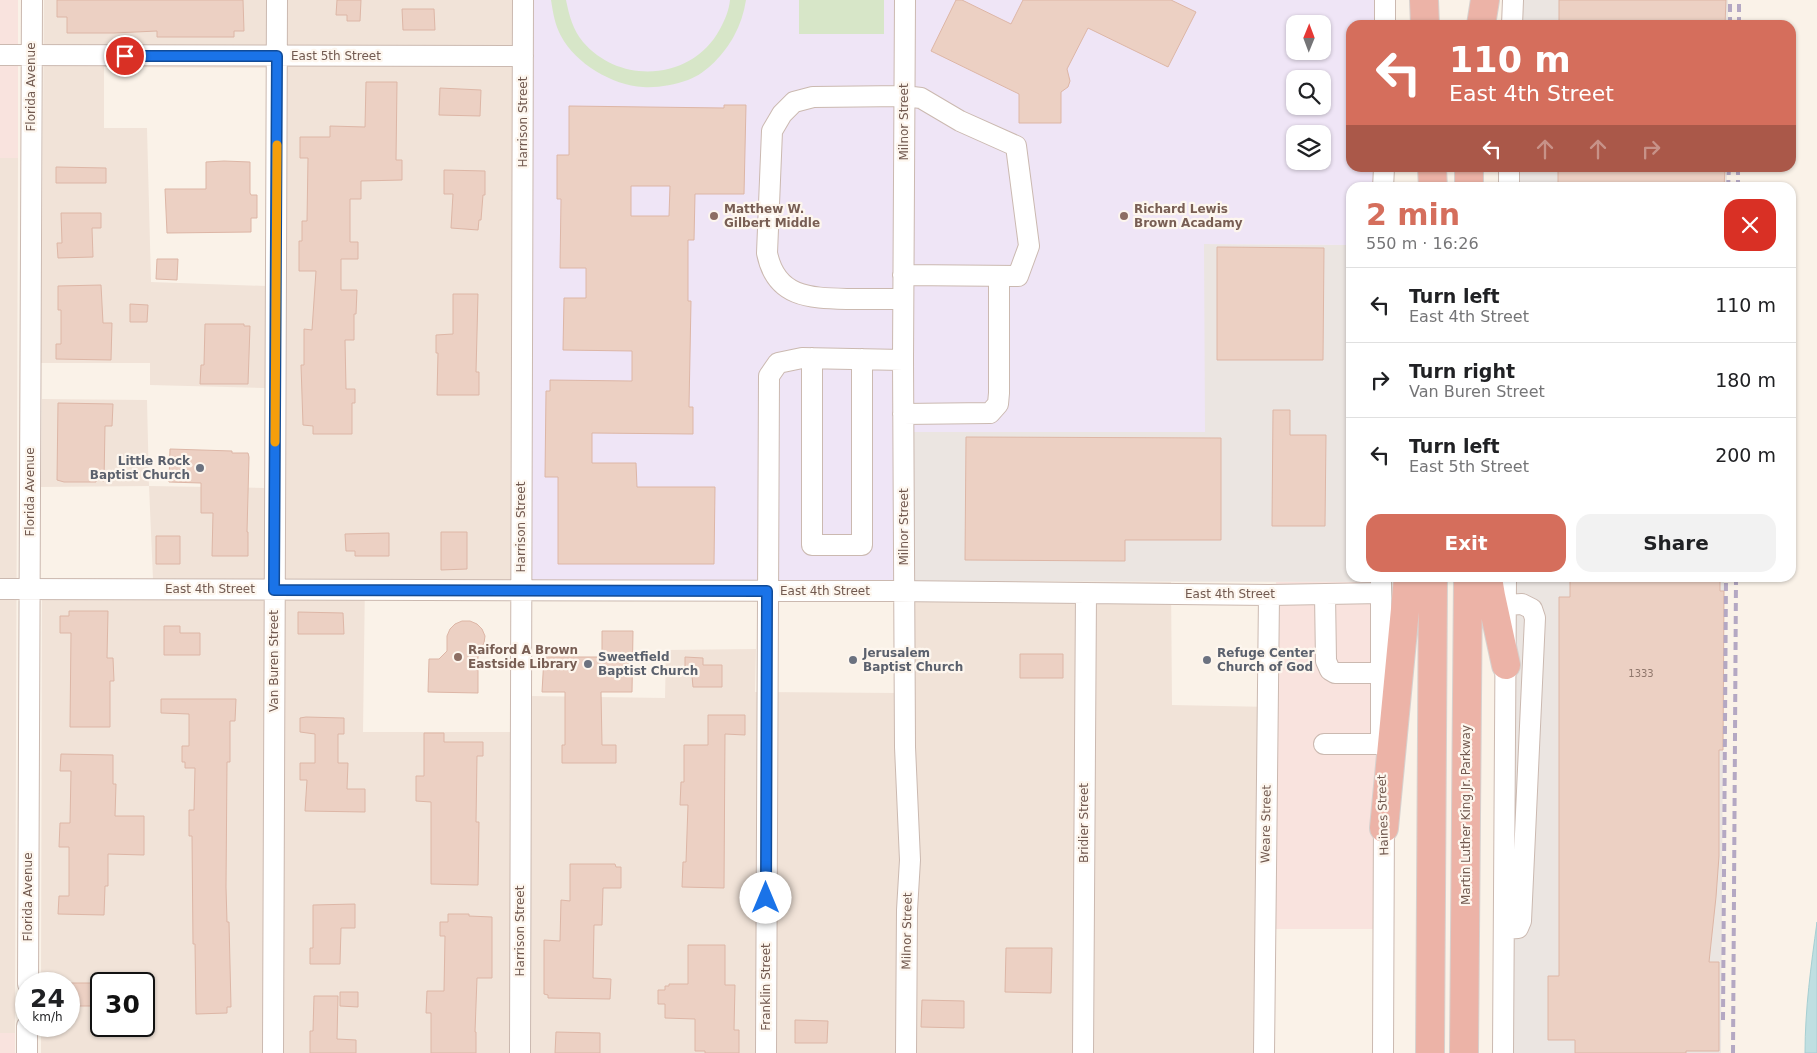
<!DOCTYPE html>
<html lang="en">
<head>
<meta charset="utf-8">
<style>
	body { margin:0; font-family:"DejaVu Sans",sans-serif; background:#f2f2f2; color:#202124; height:100vh; display:flex; flex-direction:column; font-size:19px; white-space:nowrap }
	* { box-sizing:border-box; margin:0 }
	p { font-size:16px; color:#757577 }
	.icon { flex:none; width:28px; height:28px; fill:none; stroke:currentColor; stroke-width:2; stroke-linecap:round; stroke-linejoin:round }
	.map { position:relative; flex:1; overflow:hidden }
	.details { position:absolute; left:1346px; top:182px; width:450px; height:400px; display:flex; flex-direction:column; background:#fff; border-radius:15px; box-shadow:0 1px 4px #0004 }
	.details>* { flex:none }
	.guide { position:absolute; left:1346px; top:20px; width:450px; height:152px; border-radius:15px; box-shadow:0 1px 4px #0004; background:#d56e5c; color:#fff; overflow:hidden }
	.needle { width:32px; rotate:1deg }
	.fabs { position:absolute; left:1286px; top:15px; display:grid; gap:10px }
	.fabs a { display:grid; place-items:center; width:45px; height:45px; border-radius:10px; background:#fff; box-shadow:0 1px 4px #0004; font-size:25px }
	.speed { position:absolute; left:15px; top:972px; display:flex; gap:10px; font-size:25px; font-weight:700; text-align:center }
	.speed>* { display:grid; place-content:center; width:65px; height:65px; border-radius:50%; background:#fff; box-shadow:0 1px 4px #0004; line-height:1 }
	.speed small { font-size:12px; font-weight:400 }
	.speed .limit { border:2px solid #111; border-radius:8px; background:#fff; color:#111 }
	.pin { position:absolute; display:grid; place-items:center; width:42px; height:42px; color:#fff; margin:-21px; border:2px solid #fff; border-radius:50%; box-shadow:0 1px 5px #0007 }
	.me { position:absolute; width:55px; margin:-28px; rotate:0deg; stroke-linejoin:round; filter:drop-shadow(0 0 4px #0008) }
	.turn { display:flex; align-items:center; gap:18px; height:105px; padding:0 20px; font-size:22px }
	.turn .icon { width:65px; height:65px; stroke-width:2.5 }
	.turn b { display:block; font-size:35px; line-height:42px }
	.lanes { display:flex; align-items:center; height:48px; padding:0 20px; background:#0003; justify-content:center; gap:25px; direction:ltr }
	.lanes .off { opacity:.35 }
	.round { display:grid; place-items:center; flex:none; width:52px; height:52px; border-radius:15px; background:#f2f2f2 }
	.headline { display:flex; align-items:center; justify-content:space-between; height:85px; padding:0 20px }
	h1 { font-size:30px; font-weight:600; line-height:38px; color:#d56e5c }
	.cta { display:flex; gap:10px; margin-top:auto; padding:10px 20px }
	.cta a { flex:1; height:58px; border-radius:15px; background:#d56e5c; color:#fff; font-size:20px; font-weight:600; line-height:58px; text-align:center }
	.cta a+a { background:#f2f2f2; color:#202124 }
	ul { padding:0; list-style:none }
	li { display:flex; align-items:center; gap:15px; height:75px; padding:0 20px; border-top:1px solid #e0e0e0 }
	li div { flex:1 }
	li b { display:block; font-size:19px }
	li em { font-style:normal }
	.map>svg:first-child { display:block }
	.residential { fill:#f1e3d8; fill-rule:evenodd }
	.commercial { fill:#f9e3de }
	.industrial { fill:#ebe5e1 }
	.education { fill:#efe5f6; fill-rule:evenodd }
	.green { fill:#d7e6c8 }
	.water { fill:#bfdfe1; stroke:#a6cfd2 }
	.building { fill:#ecd0c3; stroke:#ddb6a6; fill-rule:evenodd }
	.lines { fill:none; stroke-linecap:round; stroke-linejoin:round }
	.minor-casing { stroke:#cbb9b0; stroke-width:22 }
	.highway-casing { stroke:#d7d1ce; stroke-width:30 }
	.minor { stroke:#fff; stroke-width:20 }
	.highway { stroke:#ecb3a7; stroke-width:28 }
	.rail { stroke:#b4a8c3; stroke-width:4; stroke-dasharray:8 5; stroke-linecap:butt }
	.route-casing { stroke:#114b97; stroke-width:12 }
	.route { stroke:#1a73e8; stroke-width:9 }
	.slow { stroke:#f59e0b; stroke-width:9 }
	.education-dot { fill:#8d6e63; stroke:#fdf6ee; stroke-width:2 }
	.worship-dot { fill:#6b7280; stroke:#fdf6ee; stroke-width:2 }
	.labels { text-anchor:middle; dominant-baseline:central; stroke-width:4.5; stroke-linejoin:round; paint-order:stroke }
	.number-label { font-size:10px; fill:#90776c }
	.street-label { font-size:12px; fill:#71594f; stroke:#fdf6ee }
	.education-label { font-size:12px; font-weight:bold; fill:#785e54; stroke:#fdf6ee; text-anchor:start }
	.worship-label { font-size:12px; font-weight:bold; fill:#5b616d; stroke:#fdf6ee; text-anchor:start }
</style>
</head>
<body>
<div class="map">
<svg width="1817" height="1053" viewBox="0 0 1817 1053">
	<rect width="100%" height="100%" fill="#faf2e8"/>
	<path class="residential" d="M44 0H533L530 582 365 579 363 732H528L529 696 665 698 666 650 756 649 755 692 897 693 895 581 1171 582 1172 705 1276 707 1274 1053H41V1026H69V984H41L42 578 153 579 149 486 41 487 42 399 147 400 149 486 264 488 265 388 150 385V363H41ZM104 67 266 68V286L151 282 147 128H104ZM101 984H144V1026H101Z
		M0 158H18L15 1033H0Z"/>
	<path class="commercial" d="M0 0H18V158H0Z
		M1276 582H1377L1375 929H1275Z
		M0 1033H15V1053H0Z"/>
	<path class="industrial" d="M1521 0H1728V25H1520Z
		M1518 168H1727V187L1518 188Z
		M1204 244 1351 245V578H1377V582L895 581V432Z
		M1515 578H1724L1721 1053H1511Z"/>
	<path class="education" d="M533 0H1377V25H1351V168H1377V187L1351 188V245L1204 244 1205 432H895V581L530 582ZM1295 24H1322V51H1295ZM1295 79H1322V106H1295ZM1295 134H1322V161H1295Z"/>
	<path class="green" d="M551 0H566C569 15 573 30 583 42 621 86 693 80 720 29 725 20 729 10 730 0H746C744 13 740 25 734 36 724 54 707 73 688 80 674 85 657 88 643 87 612 85 576 64 561 36 555 25 553 13 551 0Z
		M799 0H884V34H799Z"/>
	<path class="water" d="M1817 922V1053H1805C1805 1009 1811 966 1817 922Z"/>
	<path class="building" d="M57 0H243L244 31H234V37H157V31L114 33H67V17H57Z
		M337 0H361L360 21H347V15H336Z
		M956 0H962L1011 24 1023 0H1171L1196 12 1168 67 1088 28 1067 69 1070 81 1068 87 1061 92V123H1019V94L931 51Z
		M1559 0H1726L1725 25H1559Z
		M402 9H434L435 30H403Z
		M366 82H397L396 160H402V180L361 181V199H350V242H358V259H341V290H357L356 314H354V340H345L346 389H355V403H352V434H313V426L303 425 301 365H304V329L312 330 316 271H299V241H302V221H307L308 158H300V137H330V126L365 127Z
		M440 88 481 90 480 116 439 115Z
		M724 105H746L744 194H695L694 240H688V301H691L689 407H693V434L592 433V463H636L637 487H715L714 564H558V477H545L546 391H550V380L632 381V351L563 350 564 298H586V268H560L561 199H557V155H569V106L724 108ZM631 186H670L669 216H631Z
		M224 161 250 162V193L251 195H257V218H251V232L167 233 165 189H206V162Z
		M56 167 106 168V183H56Z
		M1558 168H1725L1724 188H1558Z
		M444 170 485 171V195H483L481 220H479L478 230 451 228 453 194H444Z
		M61 213H101V228H92L93 257 58 258 57 243H62Z
		M1217 247 1324 248 1323 360H1217Z
		M157 259H178L177 280 156 279Z
		M101 285 103 323H112L111 360 56 359V344H61V310H58V286Z
		M453 294H478L476 372H479V395H437L438 353H436V335L453 334Z
		M130 304 148 305 147 322H130Z
		M205 324H244V326H250L248 384H200L201 365H204Z
		M58 403 113 404 112 426H105L104 481 96 479V482H64L57 480Z
		M1273 410H1290V435H1326L1325 526H1272Z
		M966 437 1221 438V540H1125V561L965 560Z
		M170 449 232 451V453H248L249 457 247 532H248V556H212L213 513H201V483L169 482Z
		M441 532H467V569L441 570Z
		M389 533V556H355V551H346L345 534Z
		M156 536H180V564H156Z
		M1570 578H1720V591H1724L1723 750H1719V856L1716 897 1709 962H1719V1051H1686V1053H1575V1040H1548V976H1559V597H1570Z
		M69 611H108L107 658H113L114 681H110V727H70L71 633H60V616H69Z
		M298 612 343 613 344 634H298Z
		M462 621H470L477 624 482 629 485 636 484 643 478 653V693L428 692 429 659H439L447 651V636L450 629 455 624Z
		M164 626H180V633H200V655H164Z
		M602 631H633L632 692H601L602 745H616V763H562V745H565V692H542L544 657H602Z
		M1020 654H1063V678H1020Z
		M685 657 703 658V665H722V687H693L692 676H685Z
		M161 699H236L235 721H230V762H227L226 887 227 922H229L231 1007H227V1013L196 1014 195 944H193L192 836H189V810H194L195 768H185V762H182V746H189V714L161 713Z
		M708 715H745V735L725 734 724 888 682 887 683 862H686L688 805H680L681 782H684V745H708Z
		M306 717 344 718V734H338V763H348L347 789H365V812L305 811 307 780H300V763H315V734L300 732V718Z
		M424 733H444V742H483V756H477L476 822H479L478 885 431 884V802L416 801V776H424Z
		M61 754 113 755V784H116L115 816H144V855L108 854V886H105L104 915 58 914 59 896H69V847H59L60 823H70L71 771H60Z
		M570 864H615L616 867H621V888H603L602 925H594L593 978 611 979 610 999 548 998V995L544 994V940L560 941 561 900 570 901Z
		M355 904V928H341L340 964H310V948H313V905Z
		M448 914H469V916L492 917V978H477L475 1032H476V1053H431V1013H426L427 991H444L445 936H440V922H448Z
		M688 945H725V985H735L734 1030H739V1053H705V1051H695V1019L665 1018V1004H658V990H665V986H669V984H688Z
		M1006 948H1052L1051 993 1005 992Z
		M69 983H101V1006H69Z
		M340 992H358V1007L340 1006Z
		M314 996H338L337 1039 356 1040V1053H310V1031H313Z
		M922 1000 964 1001V1028L921 1027Z
		M795 1020 828 1021 827 1043H795Z
		M556 1032 600 1033V1053H555Z"/>
	<g class="lines">
		<g class="minor-casing">
			<path id="minor" d="M905 0 903 360 905 747 910 860 907 910 906 1053
				M1385 25V0
				M1512 25 1513 0
				M0 55 523 56
				M1383 188 1384 168
				M1509 188V168
				M903 299C885 299 867 299 849 299 810 298 776 298 767 253L772 131 782 114 794 102 813 97 904 96 921 98 960 121 1016 146 1029 246 1018 276 903 275
				M812 358V545H862V359
				M903 414 990 413 998 404 999 393V276
				M1381 578V745
				M0 589 893 591 1269 595 1381 593
				M1325 594 1326 661 1330 670 1335 673H1381
				M1324 744H1381
				M1504 929 1518 928 1521 921 1535 618 1532 609 1522 604 1506 605
				M28 984 32 0
				M27 1053V1026
				M273 1053 277 0
				M520 1053 523 0
				M766 1053 769 376 778 363 802 358 903 360
				M1083 1053 1086 593
				M1264 1053 1269 595
				M1383 1053 1384 814
				M1503 1053 1506 578"/>
		</g>
		<g class="highway-casing">
			<path id="highway" d="M1424 0 1425 25
				M1481 25 1485 0
				M1432 168 1433 188
				M1469 168V188
				M1488 578 1491 596 1506 665
				M1384 828 1408 578
				M1430 1053 1433 578
				M1464 1053 1468 578"/>
		</g>
		<use href="#minor" class="minor"/>
		<use href="#highway" class="highway"/>
		<path class="rail" d="M1730 25V0
			M1739 25V0
			M1728 188 1729 168
			M1738 188V168
			M1723 1020 1726 578
			M1733 1053 1736 578"/>
	</g>
	<g class="lines">
		<g class="route-casing">
			<path id="route" d="M125 56H277L274 590 767 591 766 898"/>
		</g>
		<use href="#route" class="route"/>
		<path class="slow" d="M275 442 277 145"/>
	</g>
	<g class="education-dot">
		<circle cx="714" cy="216" r="5"/>
		<circle cx="1124" cy="216" r="5"/>
		<circle cx="458" cy="657" r="5"/>
	</g>
	<g class="worship-dot">
		<circle cx="200" cy="468" r="5"/>
		<circle cx="853" cy="660" r="5"/>
		<circle cx="1207" cy="660" r="5"/>
		<circle cx="588" cy="664" r="5"/>
	</g>
	<g class="labels">
		<g class="number-label">
			<text x="1641" y="673">1333</text>
		</g>
		<g class="street-label">
			<text x="336" y="56">East 5th Street</text>
			<text transform="translate(31 87) rotate(-90)">Florida Avenue</text>
			<text transform="translate(523 122) rotate(-90)">Harrison Street</text>
			<text transform="translate(904 122) rotate(-90)">Milnor Street</text>
			<text transform="translate(30 492) rotate(-90)">Florida Avenue</text>
			<text transform="translate(521 527) rotate(-90)">Harrison Street</text>
			<text transform="translate(904 527) rotate(-90)">Milnor Street</text>
			<text x="210" y="589">East 4th Street</text>
			<text x="825" y="591">East 4th Street</text>
			<text x="1230" y="594">East 4th Street</text>
			<text transform="translate(274 661) rotate(-90)">Van Buren Street</text>
			<text transform="translate(1383 815) rotate(-92)">Haines Street</text>
			<text transform="translate(1466 815) rotate(-90)">Martin Luther King Jr. Parkway</text>
			<text transform="translate(1084 823) rotate(-90)">Bridier Street</text>
			<text transform="translate(1266 824) rotate(-89)">Weare Street</text>
			<text transform="translate(28 897) rotate(-90)">Florida Avenue</text>
			<text transform="translate(520 931) rotate(-90)">Harrison Street</text>
			<text transform="translate(907 931) rotate(-89)">Milnor Street</text>
			<text transform="translate(766 987) rotate(-90)">Franklin Street</text>
		</g>
		<g class="education-label">
			<text x="724" y="209">Matthew W.<tspan x="724" dy="14">Gilbert Middle</tspan></text>
			<text x="1134" y="209">Richard Lewis<tspan x="1134" dy="14">Brown Acadamy</tspan></text>
			<text x="468" y="650">Raiford A Brown<tspan x="468" dy="14">Eastside Library</tspan></text>
		</g>
		<g class="worship-label">
			<text x="190" y="461" text-anchor="end">Little Rock<tspan x="190" dy="14">Baptist Church</tspan></text>
			<text x="863" y="653">Jerusalem<tspan x="863" dy="14">Baptist Church</tspan></text>
			<text x="1217" y="653">Refuge Center<tspan x="1217" dy="14">Church of God</tspan></text>
			<text x="598" y="657">Sweetfield<tspan x="598" dy="14">Baptist Church</tspan></text>
		</g>
	</g>
</svg>
<div class="fabs">
<a><svg class="needle" viewBox="-14 -14 28 28"><path d="M0-13l5 13h-10z" fill="#e53935"/><path d="M0 13l5-13h-10z" fill="#757577"/></svg></a>
<a><svg class="icon" aria-label="search" viewBox="0 0 24 24"><circle cx="10" cy="10" r="6"/><path d="M15 15l6 6"/></svg></a>
<a><svg class="icon" aria-label="layers" viewBox="0 0 24 24"><path d="M12 4l9 5-9 5-9-5zM3 14l9 5 9-5"/></svg></a>
</div>
<div class="speed"><div>24<small>km/h</small></div><div class="limit">30</div></div>
<div class="pin" style="left:125px;top:56px;background:#d93025"><svg class="icon" aria-label="arrive" viewBox="0 0 24 24"><path d="M6 21V4h12l-3 4 3 4H6"/></svg></div>
<svg class="me" style="left:766px;top:898px" viewBox="-20 -20 40 40"><circle r="19" fill="#fff"/><path d="M0-13L10 11 0 6-10 11z" fill="#1a73e8"/></svg>
<div class="guide">
<div class="turn"><svg class="icon" aria-label="left" viewBox="0 0 24 24"><path d="M17 20v-9H6M10 6l-5 5 5 5"/></svg><div><b>110 m</b>East 4th Street</div></div>
<div class="lanes"><svg class="icon" aria-label="left" viewBox="0 0 24 24"><path d="M17 20v-9H6M10 6l-5 5 5 5"/></svg><svg class="icon off" aria-label="ahead" viewBox="0 0 24 24"><path d="M12 20V5M6 11l6-6 6 6"/></svg><svg class="icon off" aria-label="ahead" viewBox="0 0 24 24"><path d="M12 20V5M6 11l6-6 6 6"/></svg><svg class="icon off" aria-label="right" viewBox="0 0 24 24"><path d="M7 20v-9h11M14 6l5 5-5 5"/></svg></div>
</div>
<section class="details">
<div class="headline"><div><h1>2 min</h1><p>550 m · 16:26</p></div><a class="round" style="background:#d93025;color:#fff"><svg class="icon" aria-label="close" viewBox="0 0 24 24"><path d="M6 6l12 12M18 6L6 18"/></svg></a></div>
<ul>
<li><svg class="icon" aria-label="left" viewBox="0 0 24 24"><path d="M17 20v-9H6M10 6l-5 5 5 5"/></svg><div><b>Turn left</b><p>East 4th Street</p></div><em>110 m</em></li>
<li><svg class="icon" aria-label="right" viewBox="0 0 24 24"><path d="M7 20v-9h11M14 6l5 5-5 5"/></svg><div><b>Turn right</b><p>Van Buren Street</p></div><em>180 m</em></li>
<li><svg class="icon" aria-label="left" viewBox="0 0 24 24"><path d="M17 20v-9H6M10 6l-5 5 5 5"/></svg><div><b>Turn left</b><p>East 5th Street</p></div><em>200 m</em></li>
</ul>
<div class="cta"><a>Exit</a><a>Share</a></div>
</section>
</div>
</body>
</html>
